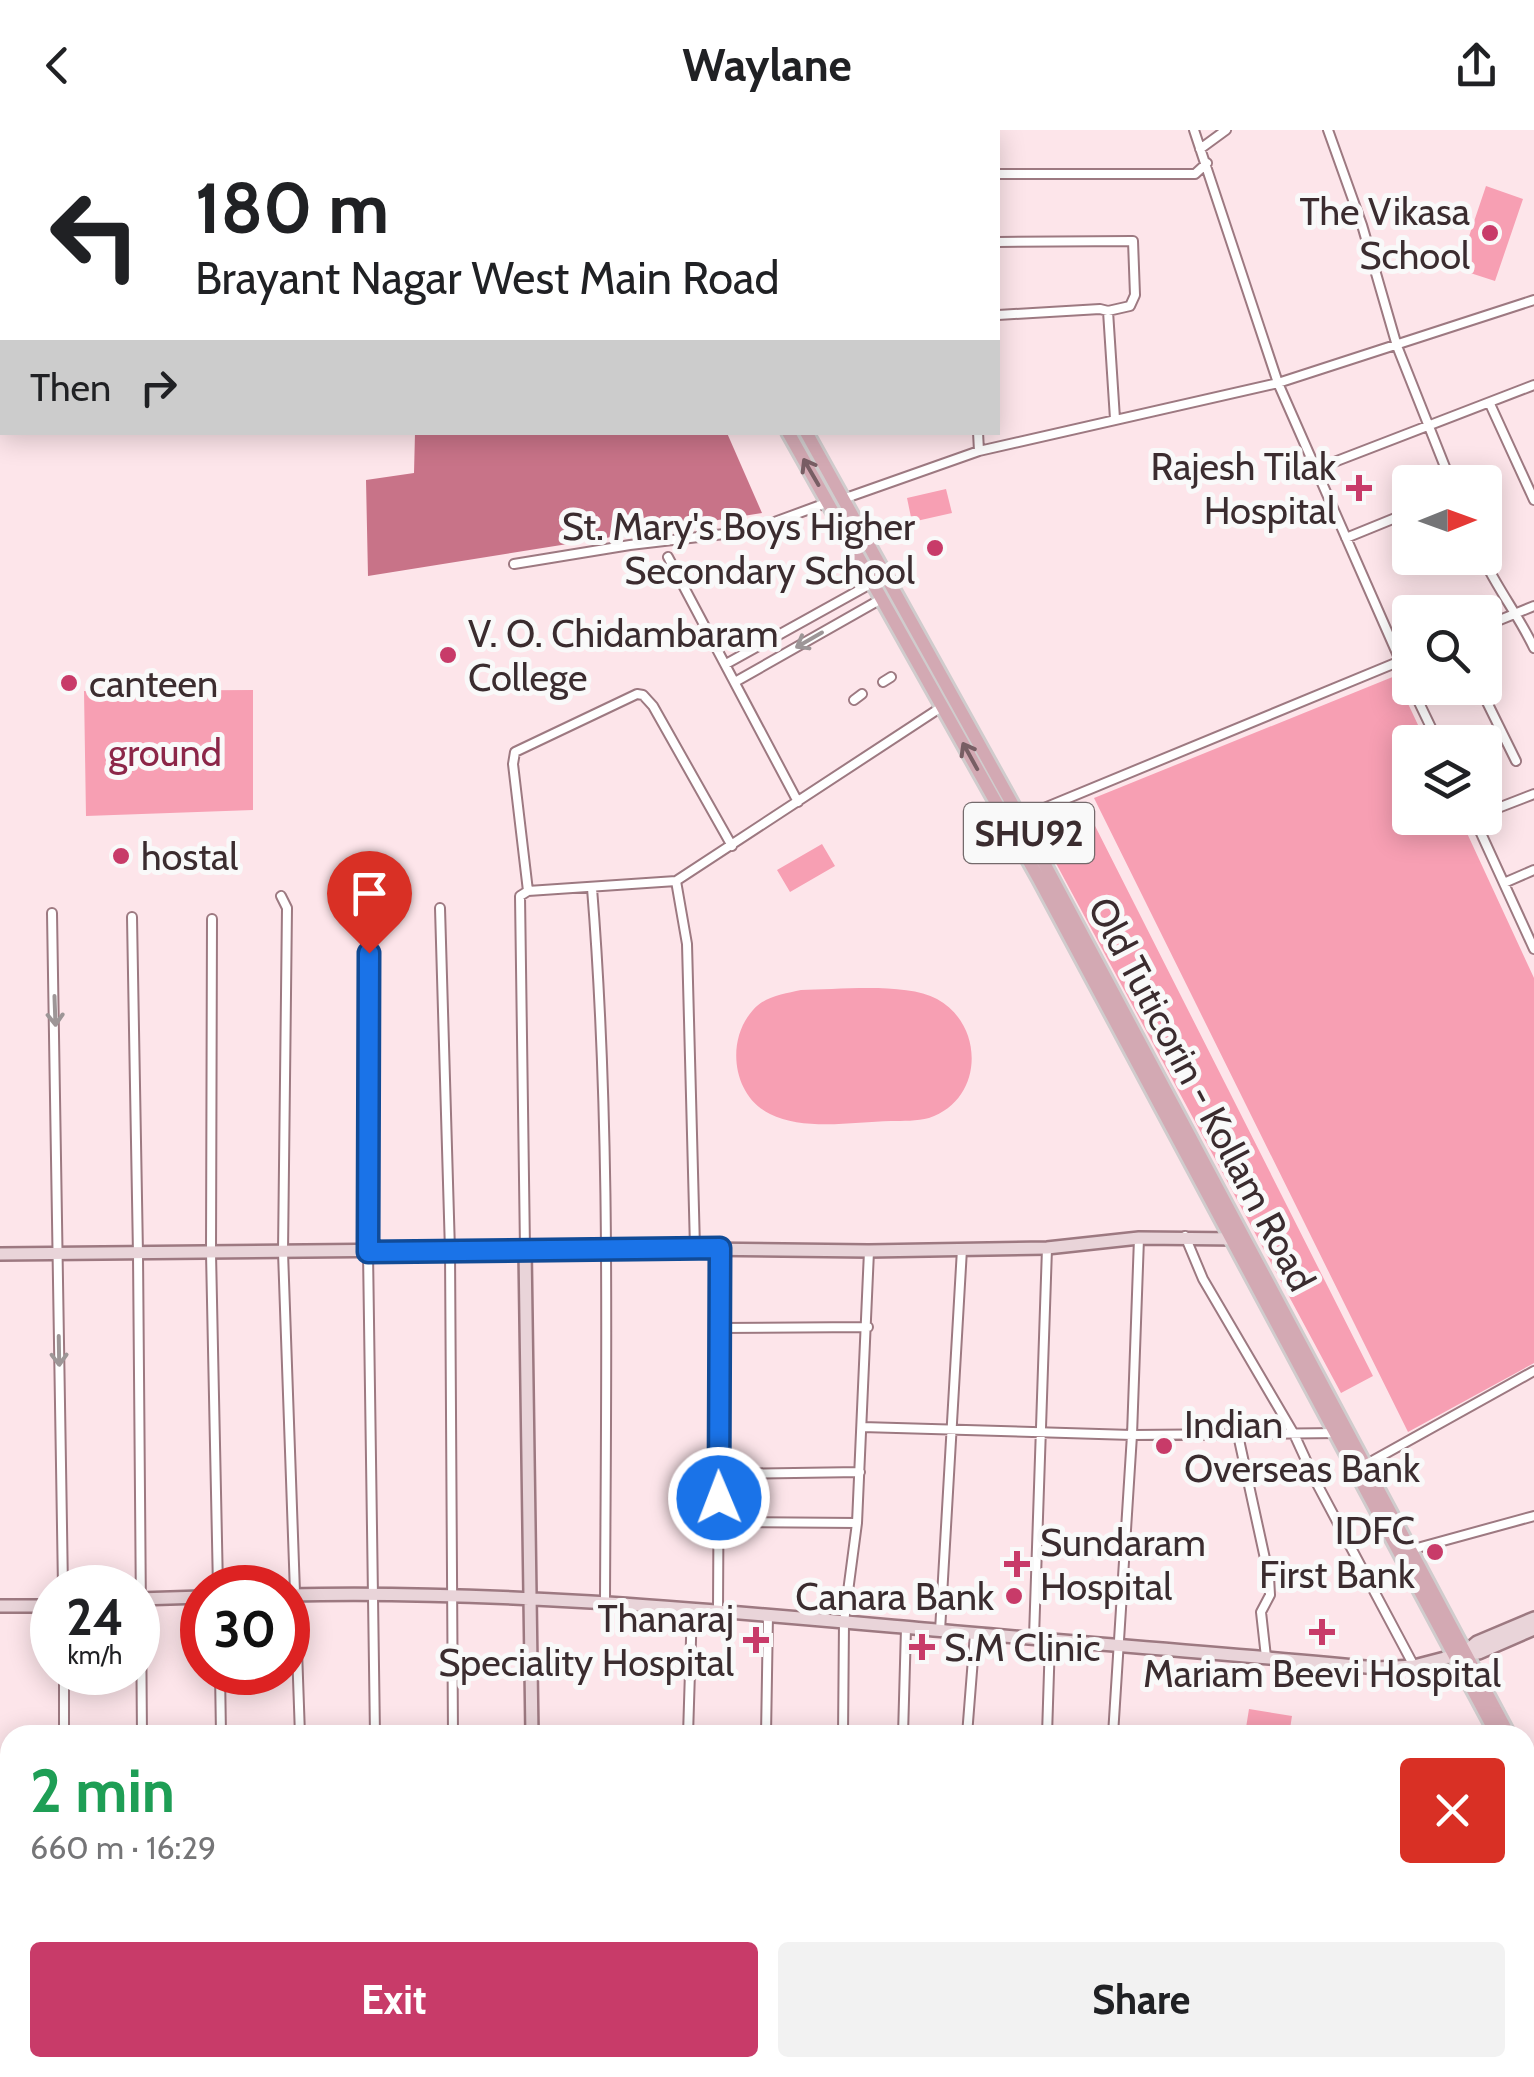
<!DOCTYPE html>
<html lang="en">
<head>
<meta charset="utf-8">
<style>
	body { margin:0; font-family:Cabin,sans-serif; background:#f2f2f2; color:#202124; height:100vh; display:flex; flex-direction:column; font-size:38px; white-space:nowrap }
	* { box-sizing:border-box; margin:0 }
	p { font-size:32px; color:#757577 }
	.icon { flex:none; width:55px; height:55px; fill:none; stroke:currentColor; stroke-width:2; stroke-linecap:round; stroke-linejoin:round }
	.map { position:relative; flex:1; overflow:hidden }
	.sheet { position:absolute; left:0px; top:1595px; width:1535px; height:352px; display:flex; flex-direction:column; background:#fff; border-radius:30px 30px 0 0; box-shadow:0 5px 25px #0003 }
	.sheet>* { flex:none }
	.banner { position:absolute; left:0px; top:0px; width:1000px; height:305px; box-shadow:0 5px 25px #0003; background:#fff; color:#202124; overflow:hidden }
	.needle { width:65px; rotate:89deg }
	.fabs { position:absolute; left:1392px; top:335px; display:grid; gap:20px }
	.fabs a { display:grid; place-items:center; width:110px; height:110px; border-radius:10px; background:#fff; box-shadow:0 5px 25px #0003; font-size:50px }
	.speed { position:absolute; left:30px; top:1435px; display:flex; gap:20px; font-size:50px; font-weight:700; text-align:center }
	.speed>* { display:grid; place-content:center; width:130px; height:130px; border-radius:50%; background:#fff; box-shadow:0 5px 25px #0003; line-height:1 }
	.speed small { font-size:25px; font-weight:400 }
	.speed .limit { border:15px solid #d22; background:#fff; color:#111 }
	.pin { position:absolute; display:grid; place-items:center; width:85px; height:85px; color:#fff; margin:-102px -42px; border-radius:50% 50% 50% 0; rotate:-45deg; box-shadow:0 0 10px #0007 }
	.pin .icon { rotate:45deg }
	.me { position:absolute; width:110px; margin:-55px; rotate:359deg; stroke-linejoin:round; filter:drop-shadow(0 0 8px #0008) }
	.turn { display:flex; align-items:center; gap:35px; height:210px; padding:0 30px; font-size:45px }
	.turn .icon { width:130px; height:130px; stroke-width:2.5 }
	.turn b { display:block; font-size:70px; line-height:85px }
	.then { display:flex; align-items:center; height:95px; padding:0 30px; background:#0003; gap:20px; font-size:38px }
	.round { display:grid; place-items:center; flex:none; width:105px; height:105px; border-radius:10px; background:#f2f2f2 }
	.summary { display:flex; align-items:center; justify-content:space-between; height:170px; padding:0 30px }
	h1 { font-size:60px; font-weight:700; line-height:75px; color:#1e9e55 }
	.cta { display:flex; gap:20px; margin-top:auto; padding:20px 30px }
	.cta a { flex:1; height:115px; border-radius:10px; background:#c83b69; color:#fff; font-size:40px; font-weight:700; line-height:115px; text-align:center }
	.cta a+a { background:#f2f2f2; color:#202124 }
	header { display:flex; justify-content:space-between; align-items:center; height:130px; padding:0 30px; background:#fff; font-size:45px; font-weight:700 }
	.map>svg:first-child { display:block }
	.green { fill:#f79fb3 }
	.water { fill:#c87388 }
	.lines { fill:none; stroke-linecap:round; stroke-linejoin:round }
	.street-casing { stroke:#9d7981; stroke-width:12 }
	.secondary-casing { stroke:#9d7981; stroke-width:16 }
	.primary-casing { stroke:#d0cccd; stroke-width:18 }
	.street { stroke:#fff; stroke-width:8 }
	.secondary { stroke:#e9d4d9; stroke-width:11 }
	.primary { stroke:#d3a9b3; stroke-width:12 }
	.oneway { stroke:#785e64 }
	.oneway2 { stroke:#9d9697 }
	.route-casing { stroke:#114b97; stroke-width:25 }
	.route { stroke:#1a73e8; stroke-width:18 }
	.poi-dot { fill:#c83b69; stroke:#f9f9f9; stroke-width:4 }
	.labels { text-anchor:middle; dominant-baseline:central; stroke-width:10; stroke-linejoin:round; paint-order:stroke }
	.shield { fill:#f9f9f9; stroke:#746a6c; stroke-width:2.5 }
	.shield-label { font-size:35px; font-weight:bold; fill:#3b2c2f }
	.poi-label { font-size:38px; fill:#3b2c2f; stroke:#f9f9f9; text-anchor:end }
	.park-label { font-size:38px; fill:#8c2648; stroke:#f9f9f9 }
	.street-label { font-size:38px; fill:#3b2c2f; stroke:#f9f9f9 }
</style>
</head>
<body>
<header><svg class="icon" aria-label="back" viewBox="0 0 24 24"><path d="M15 5l-7 7 7 7"/></svg>Waylane<svg class="icon" aria-label="share" viewBox="0 0 24 24"><path d="M12 15V3M7 8l5-5 5 5M5 13v7h14v-7"/></svg></header>
<div class="map">
<svg width="1534" height="1947" viewBox="0 0 1534 1947">
	<rect width="100%" height="100%" fill="#fde5ea"/>
	<path class="green" d="M1486 56 1523 69 1495 151 1458 139Z
		M946 359 952 383 912 392 907 368Z
		M1395 546 1426 612H1410V688H1460L1534 848V1233L1408 1302 1094 668Z
		M253 560V680L86 686 84 561Z
		M1086 678 1373 1246 1341 1263 1037 698Z
		M822 714 835 736 790 762 777 740Z
		M801 860C837 860 905 852 937 869 985 895 984 970 929 988 917 991 903 991 891 991 854 992 804 1001 770 984 733 966 725 911 753 880 765 866 784 864 801 860Z
		M1249 1579 1292 1586 1289 1605 1245 1604Z"/>
	<path class="water" d="M415 303H727L762 383 368 446 366 350 414 343Z"/>
	<g class="lines">
		<g class="street-casing">
			<path id="street" d="M93 0V2
				M183 0V2
				M432 0 434 2
				M572 0 573 2
				M1194 0 1278 253 1410 553
				M1328 0 1362 95 1397 216 1451 352
				M454 2 488 0
				M974 2V0
				M1200 19 1226 0
				M998 44H1195L1207 33
				M998 112 1133 111 1135 165 1130 176 1108 181 1100 179 998 185
				M0 143 2 142
				M1108 181 1115 289
				M1490 274 1534 370
				M978 302 979 321
				M1316 339 1534 255
				M843 369 979 321 1278 253 1534 170
				M1346 408 1410 382
				M668 427 798 672
				M1483 428C1498 460 1519 486 1534 518
				M514 434 630 415 750 401 829 372
				M1485 496 1534 476
				M726 534 874 452
				M735 552 883 468
				M883 552 891 547
				M1412 558 1438 612
				M1480 558 1516 631
				M854 570 862 564
				M1485 683 1534 664
				M1020 688 1410 527
				M1474 688 1534 819
				M676 751 687 814 695 1118
				M1504 753 1534 740
				M592 758C611 995 606 1233 605 1472
				M528 761 513 634 515 622 637 564 643 565 653 576 732 716
				M281 766 287 778 283 1122 300 1605
				M440 778 450 1121 453 1605
				M52 783 63 1458
				M369 785 368 1122 375 1605
				M132 787 138 1124 142 1605
				M212 789 211 1123 218 1458
				M1185 1106 1203 1149 1294 1304 1316 1352 1414 1536
				M525 1119 520 766 528 761 676 751 943 576
				M719 1198 868 1197
				M862 1297 1132 1305 1339 1303
				M1238 1305 1269 1447 1270 1465 1261 1482 1266 1527
				M1365 1335 1534 1241
				M719 1344 860 1342
				M720 1392 857 1393
				M1410 1420 1534 1386
				M718 1480 720 1118
				M940 1501 962 1119
				M1034 1507 1047 1118
				M64 1542V1605
				M220 1542 221 1605
				M688 1605 692 1478
				M766 1605 768 1485
				M843 1605 844 1492 857 1393 869 1121
				M903 1605 906 1498
				M967 1605 975 1503
				M1047 1605 1050 1510
				M1113 1605 1132 1305 1139 1108
				M0 1828H10
				M0 1901 10 1900
				M66 1938V1947
				M309 1938V1947
				M379 1938V1947
				M601 1938V1947
				M685 1938V1947
				M840 1938V1947
				M915 1938 916 1947
				M988 1938 989 1947
				M1059 1938 1060 1947
				M1131 1938 1132 1947
				M1288 1938 1327 1942 1350 1938
				M760 1947 761 1938
				M1204 1947 1206 1938
				M1462 1947 1463 1938"/>
		</g>
		<g class="secondary-casing">
			<path id="secondary" d="M525 1119 532 1605
				M0 1124 605 1118 869 1121 1047 1118 1139 1108 1240 1109
				M288 1465C501 1460 711 1480 924 1499 1075 1513 1226 1523 1377 1538L1414 1536 1464 1523H1479L1534 1499
				M138 1469 202 1467
				M0 1476H52
				M1464 1523 1477 1512 1534 1488
				M450 1938V1947
				M535 1938V1947"/>
		</g>
		<g class="primary-casing">
			<path id="primary" d="M621 0 623 2
				M638 0 639 2
				M788 302 1039 749 1497 1605
				M806 302 1020 688 1509 1605
				M1525 1634 1534 1651
				M1525 1656 1534 1672"/>
		</g>
		<use href="#street" class="street"/>
		<use href="#secondary" class="secondary"/>
		<use href="#primary" class="primary"/>
	</g>
	<defs><path id="oneway-shaft" d="M-6 0H5M1.5-3L5.5 0L1.5 3" fill="none" stroke-width="1.6" stroke-linecap="round" stroke-linejoin="round" transform="scale(2.5)"/></defs>
	<g class="oneway">
		<use href="#oneway-shaft" transform="translate(811 342) rotate(-120)"/>
		<use href="#oneway-shaft" transform="translate(970 626) rotate(-119)"/>
	</g>
	<g class="oneway2">
		<use href="#oneway-shaft" transform="translate(809 510) rotate(150)"/>
		<use href="#oneway-shaft" transform="translate(55 881) rotate(88)"/>
		<use href="#oneway-shaft" transform="translate(59 1221) rotate(89)"/>
	</g>
	<g class="lines">
		<g class="route-casing">
			<path id="route" d="M369 823 368 1122 720 1118 719 1368"/>
		</g>
		<use href="#route" class="route"/>
	</g>
	<g class="poi-dot">
		<circle cx="1490" cy="103" r="10"/>
		<path d="M1354 343h10v10h10v10h-10v10h-10v-10h-10v-10h10z"/>
		<circle cx="935" cy="418" r="10"/>
		<circle cx="448" cy="525" r="10"/>
		<circle cx="69" cy="553" r="10"/>
		<circle cx="121" cy="726" r="10"/>
		<circle cx="1164" cy="1316" r="10"/>
		<circle cx="1435" cy="1422" r="10"/>
		<path d="M1012 1419h10v10h10v10h-10v10h-10v-10h-10v-10h10z"/>
		<circle cx="1014" cy="1466" r="10"/>
		<path d="M1317 1487h10v10h10v10h-10v10h-10v-10h-10v-10h10z"/>
		<path d="M751 1495h10v10h10v10h-10v10h-10v-10h-10v-10h10z"/>
		<path d="M917 1502h10v10h10v10h-10v10h-10v-10h-10v-10h10z"/>
	</g>
	<g class="labels">
		<rect class="shield" x="964" y="673" width="130" height="60" rx="8"/>
		<g class="shield-label">
			<text x="1029" y="703">SHU92</text>
		</g>
		<g class="poi-label">
			<text x="1470" y="81">The Vikasa<tspan x="1470" dy="44">School</tspan></text>
			<text x="1336" y="336">Rajesh Tilak<tspan x="1336" dy="44">Hospital</tspan></text>
			<text x="915" y="396">St. Mary's Boys Higher<tspan x="915" dy="44">Secondary School</tspan></text>
			<text x="468" y="503" text-anchor="start">V. O. Chidambaram<tspan x="468" dy="44">College</tspan></text>
			<text x="89" y="553" text-anchor="start">canteen</text>
			<text x="141" y="726" text-anchor="start">hostal</text>
			<text x="1184" y="1294" text-anchor="start">Indian<tspan x="1184" dy="44">Overseas Bank</tspan></text>
			<text x="1415" y="1400">IDFC<tspan x="1415" dy="44">First Bank</tspan></text>
			<text x="1040" y="1412" text-anchor="start">Sundaram<tspan x="1040" dy="44">Hospital</tspan></text>
			<text x="994" y="1466">Canara Bank</text>
			<text x="734" y="1488">Thanaraj<tspan x="734" dy="44">Speciality Hospital</tspan></text>
			<text x="944" y="1517" text-anchor="start">S.M Clinic</text>
			<text x="1322" y="1543" text-anchor="middle">Mariam Beevi Hospital</text>
		</g>
		<g class="park-label">
			<text x="165" y="622">ground</text>
		</g>
		<g class="street-label">
			<text transform="translate(1202 964) rotate(62)">Old Tuticorin - Kollam Road</text>
		</g>
	</g>
</svg>
<div class="fabs">
<a><svg class="needle" viewBox="-14 -14 28 28"><path d="M0-13l5 13h-10z" fill="#e53935"/><path d="M0 13l5-13h-10z" fill="#757577"/></svg></a>
<a><svg class="icon" aria-label="search" viewBox="0 0 24 24"><circle cx="10" cy="10" r="6"/><path d="M15 15l6 6"/></svg></a>
<a><svg class="icon" aria-label="layers" viewBox="0 0 24 24"><path d="M12 4l9 5-9 5-9-5zM3 14l9 5 9-5"/></svg></a>
</div>
<div class="speed"><div>24<small>km/h</small></div><div class="limit">30</div></div>
<div class="pin" style="left:369px;top:823px;background:#d93025"><svg class="icon" aria-label="arrive" viewBox="0 0 24 24"><path d="M6 21V4h12l-3 4 3 4H6"/></svg></div>
<svg class="me" style="left:719px;top:1368px" viewBox="-20 -20 40 40"><circle r="17" fill="#1a73e8" stroke="#fff" stroke-width="3"/><path d="M0-11L8 9 0 5-8 9z" fill="#fff"/></svg>
<div class="banner">
<div class="turn"><svg class="icon" aria-label="left" viewBox="0 0 24 24"><path d="M17 20v-9H6M10 6l-5 5 5 5"/></svg><div><b>180 m</b>Brayant Nagar West Main Road</div></div>
<div class="then">Then<svg class="icon" aria-label="right" viewBox="0 0 24 24"><path d="M7 20v-9h11M14 6l5 5-5 5"/></svg></div>
</div>
<section class="sheet">
<div class="summary"><div><h1>2 min</h1><p>660 m · 16:29</p></div><a class="round" style="background:#d93025;color:#fff"><svg class="icon" aria-label="close" viewBox="0 0 24 24"><path d="M6 6l12 12M18 6L6 18"/></svg></a></div>
<div class="cta"><a>Exit</a><a>Share</a></div>
</section>
</div>
</body>
</html>
